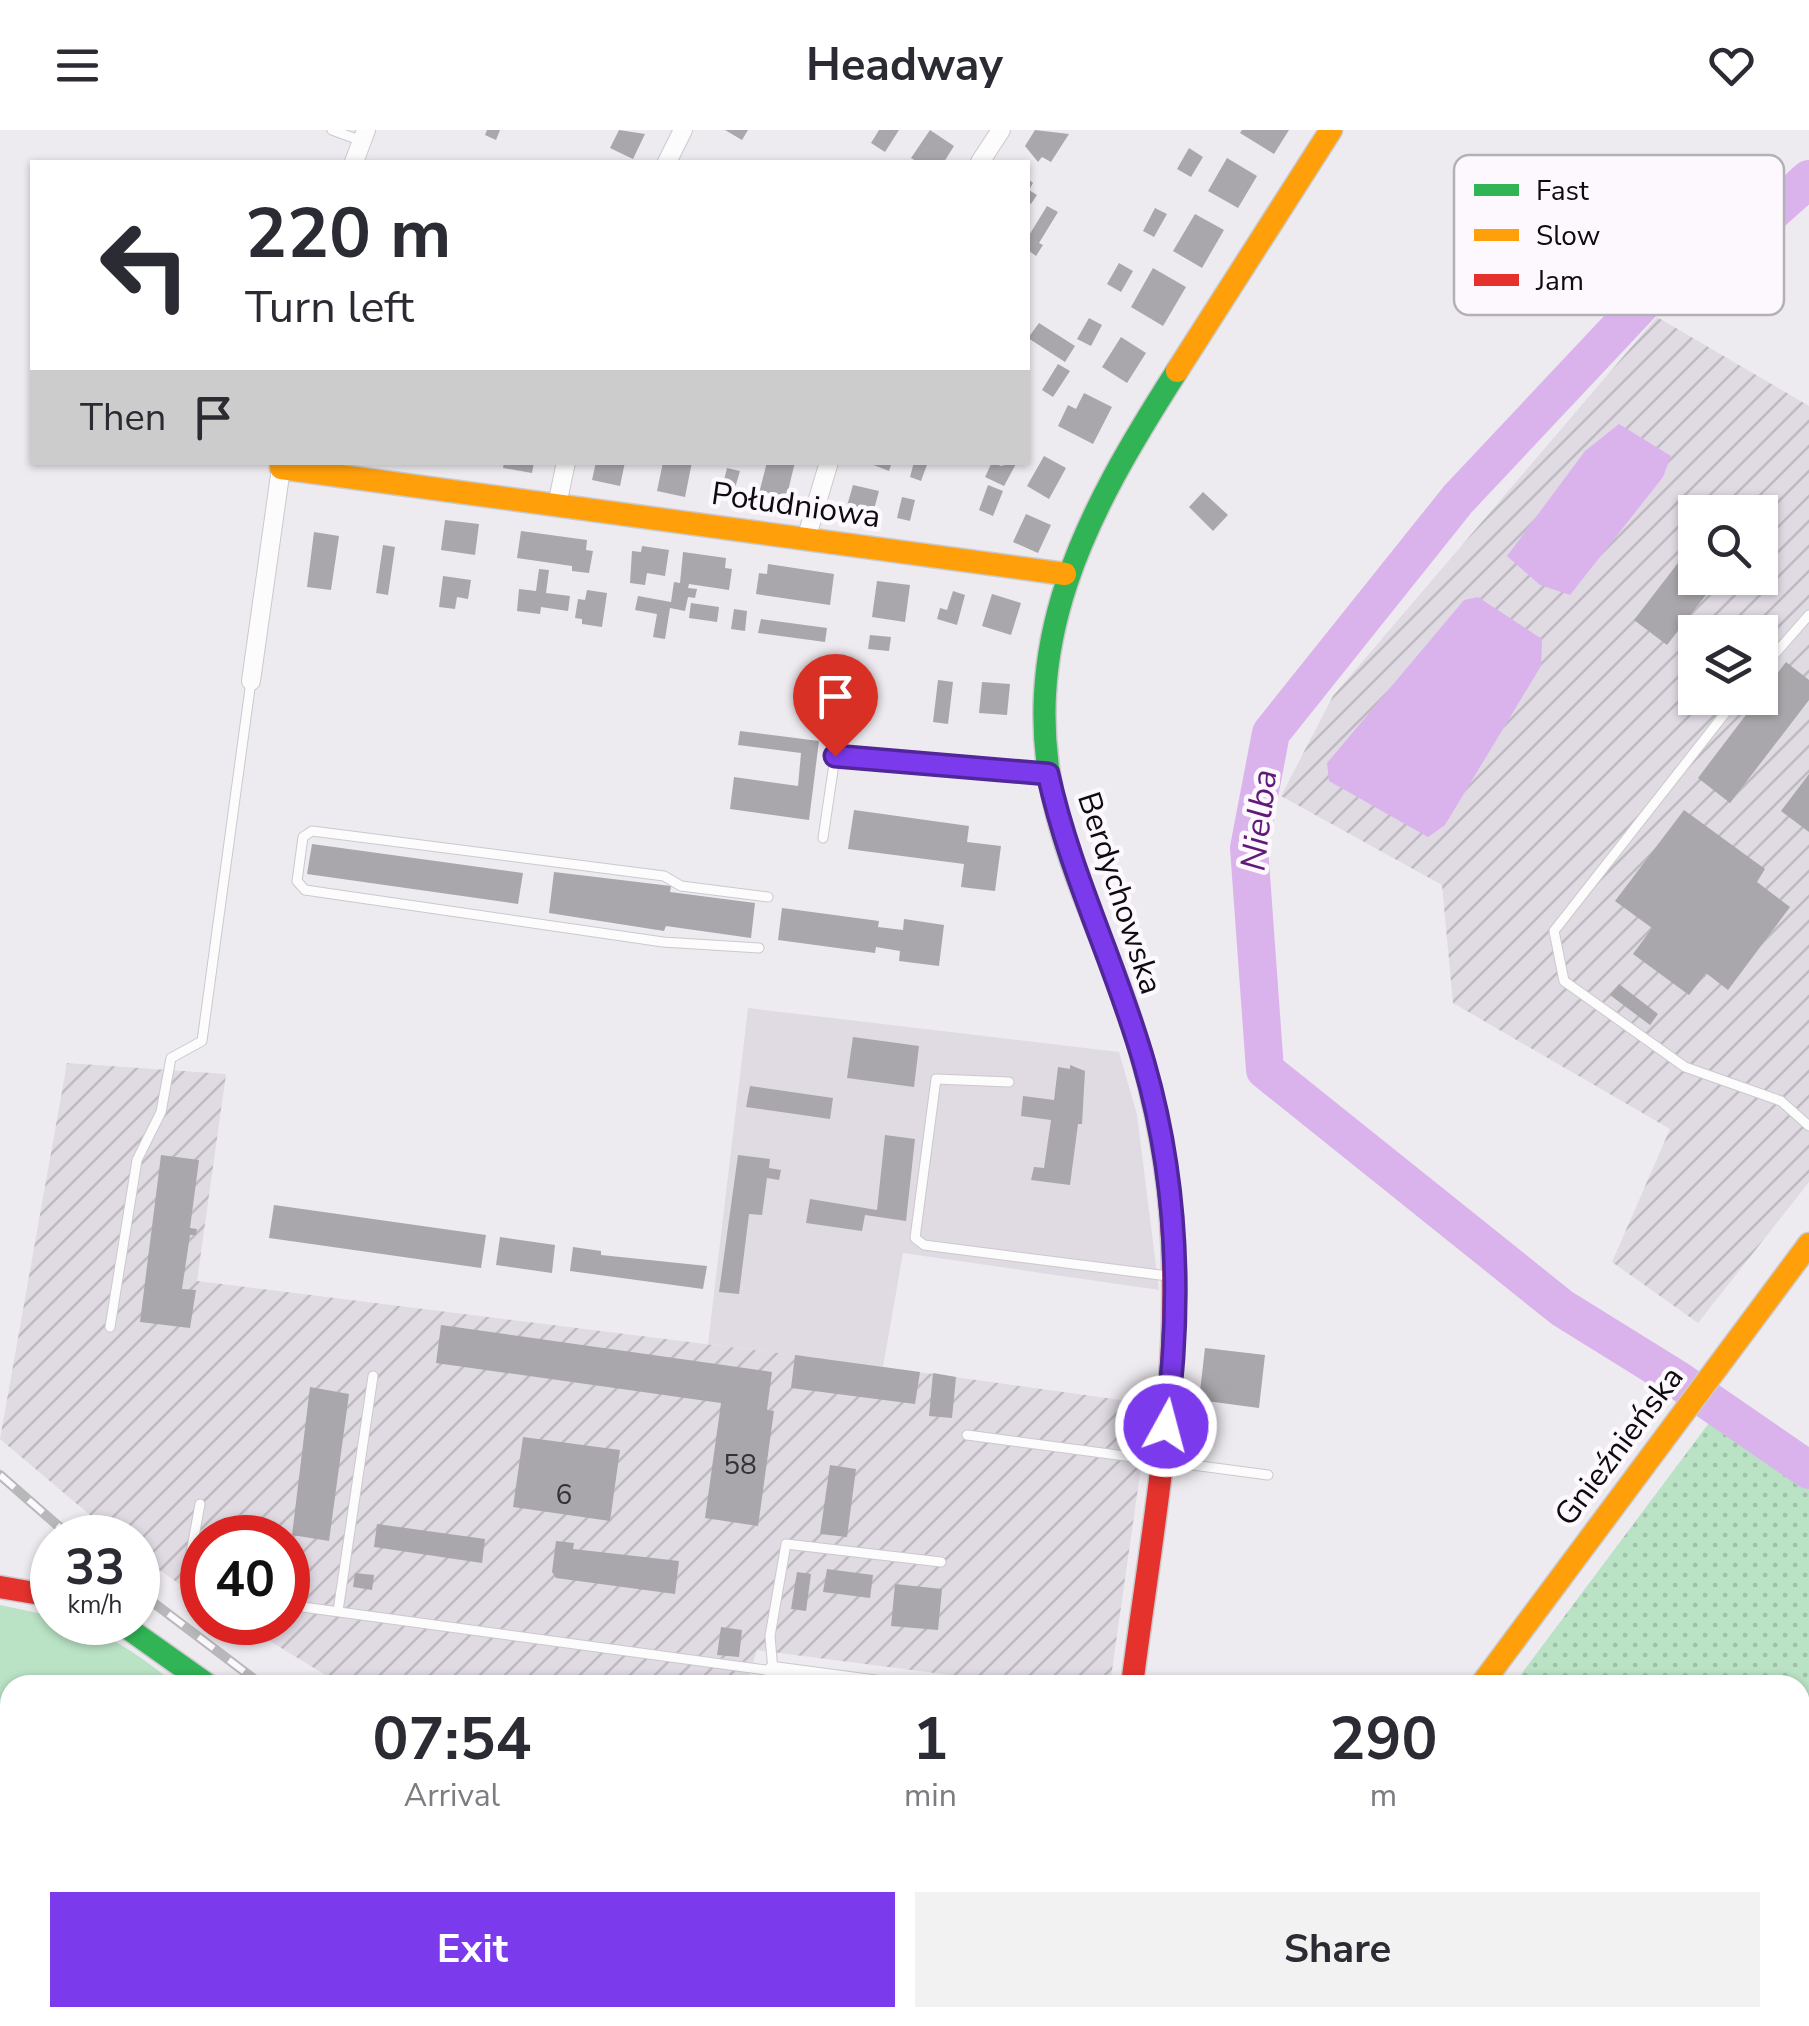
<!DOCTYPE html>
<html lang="en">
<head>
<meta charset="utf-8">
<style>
	body { margin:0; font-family:"Nunito Sans",sans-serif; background:#f2f2f3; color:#2b2b33; height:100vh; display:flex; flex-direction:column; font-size:38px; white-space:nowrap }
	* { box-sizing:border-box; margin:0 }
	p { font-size:32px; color:#7c7c81 }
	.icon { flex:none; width:55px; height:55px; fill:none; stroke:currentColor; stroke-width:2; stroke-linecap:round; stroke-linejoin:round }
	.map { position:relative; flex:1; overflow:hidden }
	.details { position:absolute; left:0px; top:1545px; width:1810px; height:352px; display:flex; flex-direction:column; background:#fff; border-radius:30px 30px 0 0; box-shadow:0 2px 8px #0004 }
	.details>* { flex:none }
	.top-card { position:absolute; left:30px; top:30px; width:1000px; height:305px; border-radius:0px; box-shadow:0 2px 8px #0004; background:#fff; color:#2b2b33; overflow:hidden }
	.tools { position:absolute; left:1678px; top:365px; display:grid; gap:20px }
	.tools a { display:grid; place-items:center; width:100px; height:100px; border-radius:0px; background:#fff; box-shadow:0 2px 8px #0004; font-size:50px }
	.speed { position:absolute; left:30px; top:1385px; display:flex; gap:20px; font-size:50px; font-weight:700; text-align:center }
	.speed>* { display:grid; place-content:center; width:130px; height:130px; border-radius:50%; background:#fff; box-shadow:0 2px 8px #0004; line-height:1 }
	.speed small { font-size:25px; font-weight:400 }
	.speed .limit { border:15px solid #d22; background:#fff; color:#111 }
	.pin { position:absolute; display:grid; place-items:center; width:85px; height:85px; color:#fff; margin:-102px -42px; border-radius:50% 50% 50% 0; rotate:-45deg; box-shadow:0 0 10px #0007 }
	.pin .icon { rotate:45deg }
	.me { position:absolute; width:110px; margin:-55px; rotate:7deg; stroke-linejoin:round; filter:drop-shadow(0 0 8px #0008) }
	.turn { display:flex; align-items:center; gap:35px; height:210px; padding:0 50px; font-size:45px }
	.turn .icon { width:130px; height:130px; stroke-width:2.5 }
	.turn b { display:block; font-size:70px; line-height:85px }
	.then { display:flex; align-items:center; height:95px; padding:0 50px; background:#0003; gap:20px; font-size:38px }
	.eta { display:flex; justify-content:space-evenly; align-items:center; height:170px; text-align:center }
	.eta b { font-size:60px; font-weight:700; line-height:70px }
	.cta { display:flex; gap:20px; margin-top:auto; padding:20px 50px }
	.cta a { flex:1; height:115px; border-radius:0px; background:#7c3aed; color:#fff; font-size:40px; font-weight:700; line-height:115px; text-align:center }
	.cta a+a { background:#f2f2f3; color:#2b2b33 }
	header { display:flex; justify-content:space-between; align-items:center; height:130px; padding:0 50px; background:#fff; font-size:45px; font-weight:700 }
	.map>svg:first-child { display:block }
	.built { fill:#e0dae3 }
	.industrial { fill:url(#industrial-furrows); fill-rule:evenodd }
	.grass { fill:url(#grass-dots) }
	.cemetery { fill:url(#cemetery-stones) }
	.garden { fill:#bae2c5 }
	.water { fill:#dbb3ec }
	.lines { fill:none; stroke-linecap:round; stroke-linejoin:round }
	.river { stroke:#dbb3ec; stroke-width:38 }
	.building { fill:#a9a7ab }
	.lane-casing { stroke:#cac9cc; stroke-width:11 }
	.street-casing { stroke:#cac9cc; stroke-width:20 }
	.fast-casing { stroke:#cac9cc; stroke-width:25 }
	.slow-casing { stroke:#cac9cc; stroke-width:25 }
	.jam-casing { stroke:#cac9cc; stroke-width:25 }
	.lane { stroke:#fcfcfd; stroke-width:9 }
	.street { stroke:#fcfcfd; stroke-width:18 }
	.fast { stroke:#30b455; stroke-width:22 }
	.slow { stroke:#ff9f0a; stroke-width:22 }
	.jam { stroke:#e5322d; stroke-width:22 }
	.rail-casing { stroke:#b8b7b9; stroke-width:10 }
	.rail { stroke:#fcf8fe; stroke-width:6; stroke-dasharray:19; stroke-linecap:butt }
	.route-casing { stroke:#51269a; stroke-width:25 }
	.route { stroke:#7c3aed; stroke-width:18 }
	.labels { text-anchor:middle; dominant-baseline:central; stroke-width:9; stroke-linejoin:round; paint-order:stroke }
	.number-label { font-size:28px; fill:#343234 }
	.street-label { font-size:32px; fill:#0d0b0d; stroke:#fcf8fe }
	.water-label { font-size:35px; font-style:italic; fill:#5f1977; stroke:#fcf8fe }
	.key { fill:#fcf8fe; stroke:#b4b1b6; stroke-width:2.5 }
	.key-label { font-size:28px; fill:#0d0b0d }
</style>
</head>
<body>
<header><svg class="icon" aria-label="menu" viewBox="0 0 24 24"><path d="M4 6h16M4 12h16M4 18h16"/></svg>Headway<svg class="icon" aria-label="heart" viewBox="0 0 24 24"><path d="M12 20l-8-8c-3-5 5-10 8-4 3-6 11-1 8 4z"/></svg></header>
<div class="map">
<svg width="1809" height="1896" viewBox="0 0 1809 1896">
	<defs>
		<pattern id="industrial-furrows" width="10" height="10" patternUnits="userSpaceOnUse" patternTransform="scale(2.5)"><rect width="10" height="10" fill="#e0dae3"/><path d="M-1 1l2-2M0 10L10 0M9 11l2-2" fill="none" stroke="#bfbac2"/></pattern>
		<pattern id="grass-dots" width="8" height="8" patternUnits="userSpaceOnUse" patternTransform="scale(2.5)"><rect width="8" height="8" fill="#bae2c5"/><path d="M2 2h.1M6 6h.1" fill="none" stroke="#9fc1a8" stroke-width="1.8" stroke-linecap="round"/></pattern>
		<pattern id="cemetery-stones" width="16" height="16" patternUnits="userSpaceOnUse" patternTransform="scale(2.5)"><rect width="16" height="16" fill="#bae2c5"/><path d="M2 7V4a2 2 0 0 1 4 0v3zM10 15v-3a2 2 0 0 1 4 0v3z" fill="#9fc1a8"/></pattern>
	</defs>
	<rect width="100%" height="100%" fill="#eeebf0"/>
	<path class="built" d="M748 878 1119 922 1137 985 1159 1160 903 1123 883 1237 708 1214Z"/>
	<path class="industrial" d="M1657 187 1809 276V1052L1698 1193 1612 1132 1670 999 1453 873 1442 755 1281 666 1333 566ZM1695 382H1760V448H1695ZM1695 502H1760V568H1695Z
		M67 933 226 944 197 1151 795 1225 1150 1274 1110 1554 1028 1555 757 1520 746 1555H342L240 1493 288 1492V1408H202V1470L138 1425V1408L116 1407 0 1309Z"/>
	<path class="grass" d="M1712 1289 1809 1353V1752L1800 1750V1555H1513Z"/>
	<path class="cemetery" d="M1800 1873 1809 1876V1896H1272L1276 1888H1800Z"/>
	<path class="garden" d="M0 1475 52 1486V1492C98 1492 142 1528 177 1555H10V1888H701L717 1896H0Z"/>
	<path class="water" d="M1619 294 1671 326 1663 347 1570 465 1540 455 1507 426 1585 321Z
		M1478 467 1542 509 1541 536 1445 695 1428 707 1329 651 1327 633 1464 470Z
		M1727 1269 1809 1332V1353L1712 1289Z"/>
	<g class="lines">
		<path class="river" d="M1809 49 1754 98 1679 134 1458 369 1271 603 1249 718 1265 940 1562 1178 1678 1250 1809 1340"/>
	</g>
	<path class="building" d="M487 0H500L496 10 485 5Z
		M619 0 645 4 633 29 610 18Z
		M725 0H748L742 10Z
		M879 0H899L885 22 871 13Z
		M930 0 954 16 944 32H918L911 28Z
		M1035 0 1069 4 1051 32 1042 27 1038 32 1025 16Z
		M1242 0H1289L1274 24 1240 3Z
		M1189 18 1203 27 1191 47 1177 39Z
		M1227 28 1257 46 1238 78 1208 61Z
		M1028 49 1033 53 1029 60 1037 65 1031 74 1028 72Z
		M1047 76 1058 82 1039 113 1043 115 1036 126 1028 120V107Z
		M1155 78 1167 84 1154 107 1143 101Z
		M1195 84 1224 100 1202 138 1173 121Z
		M1119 133 1133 141 1121 162 1107 154Z
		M1153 138 1186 157 1163 196 1131 177Z
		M1089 188 1102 195 1091 216 1077 209Z
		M1039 193 1075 216 1065 232 1028 208Z
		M1121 207 1146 223 1127 253 1102 237Z
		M1058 234 1070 241 1053 267 1042 260Z
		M1084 263 1112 277 1093 314 1058 296 1068 275 1076 279Z
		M1044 326 1066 338 1049 369 1027 356Z
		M504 332H534L532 343 503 338Z
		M596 332H625L620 356 592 350Z
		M663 332H692L685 367 657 361Z
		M767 332H795L782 386 755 379Z
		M866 332H892L889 341Z
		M914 332H928L921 351 910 347Z
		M992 332 1001 336 1017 332 1004 356 985 347Z
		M727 338 740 341 733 365 721 362Z
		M853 355 879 361 872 387 867 392 859 390 857 396 842 393Z
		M988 355 1003 361 993 386 979 380Z
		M1203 362 1228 385 1213 401 1189 377Z
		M902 367 915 370 910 391 897 388Z
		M1728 368 1747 382H1717Z
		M1026 384 1051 395 1038 423 1013 412Z
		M445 390 479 394 475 425 441 420Z
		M521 401 587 410 586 420 593 421 589 443 572 441V436L517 428Z
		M314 402 339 406 331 460 307 457Z
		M1695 411V448H1719L1667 515 1634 490Z
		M383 415 395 417 388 465 376 463Z
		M642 416 669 420 665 446 647 443 645 455 630 453 632 421 641 422Z
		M683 422 726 428 725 438 732 439 729 460 689 454 688 458 697 459 695 468 688 467 685 481 670 478 665 509 653 507 657 484 635 480 638 466 671 472 674 452 680 453Z
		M768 434 834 444 830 475 756 464 759 443 767 444Z
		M539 439 549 440 546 463 570 466 568 481 541 477 540 484 517 481 519 459 536 461Z
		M443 446 471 450 468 469 457 467 455 479 439 477Z
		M877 451 910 455 905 492 872 487Z
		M587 460 607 463 602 497 582 494V489L575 488 578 469 585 470Z
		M953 461 965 465 957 495 937 489 940 478 947 480Z
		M992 464 1021 473 1011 505 982 496Z
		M691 473 719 477 717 492 689 488Z
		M734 479 747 481 745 501 731 499Z
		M761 489 827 498 825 512 758 503Z
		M870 505 891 507 889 521 868 519Z
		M1786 532 1809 550V570L1730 673 1698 648Z
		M938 550 953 552 948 594 933 592Z
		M982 552 1010 554 1007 585 979 583Z
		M740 601 819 611 809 690 730 679 734 647 798 656 801 623 738 615Z
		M1809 644V702L1781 681Z
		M854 680 969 696 967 712 1001 716 995 761 961 757 964 734 848 719Z
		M1684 680 1765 739 1757 752 1790 777 1728 860 1706 843 1689 865 1633 824 1652 798 1615 771Z
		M312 714 523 743 518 774 307 744Z
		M554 742 671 756 670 762 755 773 751 808 666 796 664 801 549 783Z
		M782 778 879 791 878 797 903 800 904 789 944 795 939 836 899 831 900 821 876 817 875 823 778 810Z
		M1619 854 1658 884 1650 895 1610 865Z
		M853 907 919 916 914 957 847 948Z
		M1070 935 1085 941 1082 994H1078L1070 1055 1031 1050 1034 1037 1044 1038 1051 990 1021 986 1023 966 1054 970 1058 937 1070 939Z
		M750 956 833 968 830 989 746 977Z
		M885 1005 915 1009 906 1091 865 1085 862 1101 806 1093 810 1069 877 1080Z
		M161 1025 199 1030 190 1098 197 1099 196 1105H190L182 1159 196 1160 190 1198 140 1192Z
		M738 1025 770 1029 769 1038 781 1040 779 1050 767 1048 762 1085 749 1084 739 1164 719 1162Z
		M274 1075 486 1105 481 1138 269 1108Z
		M500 1107 555 1115 552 1143 496 1135Z
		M573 1117 601 1121V1125L707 1136 703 1159 570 1141Z
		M441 1195 772 1242 767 1280 774 1281 758 1396 705 1388 721 1273 436 1233Z
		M1205 1218 1265 1225 1259 1278 1199 1270Z
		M795 1225 920 1242 915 1274 791 1258Z
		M933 1243 956 1247 952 1288 929 1286Z
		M310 1257 349 1264 329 1411 292 1405Z
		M523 1307 620 1320 610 1391 513 1377Z
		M830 1335 856 1339 847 1407 820 1404Z
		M377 1394 485 1409 482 1433 374 1417Z
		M556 1411 574 1413 573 1419 679 1431 675 1464 556 1448 552 1442Z
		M827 1439 873 1445 870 1468 823 1462Z
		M797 1442 811 1444 806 1481 791 1479Z
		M355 1443 374 1445 372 1460 353 1457Z
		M895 1454 942 1459 938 1500 891 1496Z
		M721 1497 742 1500 739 1527 717 1525Z"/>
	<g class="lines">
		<g class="lane-casing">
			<path id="lane" d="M332 0 362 11
				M1760 541 1809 485
				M1737 568 1554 801 1564 851 1685 937 1781 971 1809 996
				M823 708 835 627 1048 644
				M759 818 663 812 305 760 297 751 303 707 312 701 664 746 681 756 768 767
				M1009 952 936 949 915 1108 924 1115 1168 1146
				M110 1197 137 1030 161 982 171 928 202 911 251 551
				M967 1305 1268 1345
				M200 1374 191 1423 202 1444
				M288 1475 773 1541 770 1506 786 1414 941 1432
				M338 1481 373 1246"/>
		</g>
		<g class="street-casing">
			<path id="street" d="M354 32 366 0
				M667 32 683 0
				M980 32 1001 0
				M557 375 566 332
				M806 409 829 332
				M251 551 281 338
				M773 1541 879 1555"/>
		</g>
		<g class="fast-casing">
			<path id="fast" d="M1164 1028C1155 973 1142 920 1123 867 1102 807 1074 749 1058 688 1013 515 1087 382 1177 241
				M119 1492 208 1555
				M1227 1896 1233 1888"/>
		</g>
		<g class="slow-casing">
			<path id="slow" d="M1177 241 1331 0
				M281 332V338L1065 444
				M1481 1555 1809 1114"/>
		</g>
		<g class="jam-casing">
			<path id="jam" d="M0 1457 52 1466
				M1132 1555C1154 1383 1191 1202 1164 1028
				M748 1888 765 1896"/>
		</g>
		<use href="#lane" class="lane"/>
		<use href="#street" class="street"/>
		<use href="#fast" class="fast"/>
		<use href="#slow" class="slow"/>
		<use href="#jam" class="jam"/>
		<g class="rail-casing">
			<path id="rail" d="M0 1345 72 1408
				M138 1461 262 1555
				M838 1888 855 1896"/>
		</g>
		<use href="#rail" class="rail"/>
	</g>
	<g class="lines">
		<g class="route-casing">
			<path id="route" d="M835 626 1048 644C1070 744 1116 835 1144 933 1178 1051 1182 1176 1166 1296"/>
		</g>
		<use href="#route" class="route"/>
	</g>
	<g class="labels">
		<g class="number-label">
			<text x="740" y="1335">58</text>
			<text x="564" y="1365">6</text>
		</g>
		<g class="street-label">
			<text transform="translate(796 375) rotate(8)">Południowa</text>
			<text transform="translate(1120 763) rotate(72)">Berdychowska</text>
			<text transform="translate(1619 1316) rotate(-53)">Gnieźnieńska</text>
		</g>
		<g class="water-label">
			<text transform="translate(1259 690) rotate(-83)">Nielba</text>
		</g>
	</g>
	<rect x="1454" y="25" width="330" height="160" rx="15" class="key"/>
	<rect x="1474" y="54" width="45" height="12" fill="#30b455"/>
	<rect x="1474" y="99" width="45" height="12" fill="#ff9f0a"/>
	<rect x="1474" y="144" width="45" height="12" fill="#e5322d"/>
	<g class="key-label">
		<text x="1536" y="70">Fast</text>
		<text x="1536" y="115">Slow</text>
		<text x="1536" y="160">Jam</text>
	</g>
</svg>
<div class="tools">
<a><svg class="icon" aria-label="search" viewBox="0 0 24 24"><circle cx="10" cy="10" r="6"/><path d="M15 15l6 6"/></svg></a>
<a><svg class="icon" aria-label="layers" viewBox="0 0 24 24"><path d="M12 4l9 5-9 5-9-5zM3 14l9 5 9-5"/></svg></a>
</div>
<div class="speed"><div>33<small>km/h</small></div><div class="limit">40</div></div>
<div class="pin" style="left:835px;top:626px;background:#d93025"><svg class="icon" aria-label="arrive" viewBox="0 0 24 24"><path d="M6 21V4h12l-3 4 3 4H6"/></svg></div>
<svg class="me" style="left:1166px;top:1296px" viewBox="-20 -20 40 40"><circle r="17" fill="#7c3aed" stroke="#fff" stroke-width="3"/><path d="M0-11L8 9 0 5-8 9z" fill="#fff"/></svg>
<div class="top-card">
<div class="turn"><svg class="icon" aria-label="left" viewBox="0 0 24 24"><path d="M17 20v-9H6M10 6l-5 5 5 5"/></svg><div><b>220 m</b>Turn left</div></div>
<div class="then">Then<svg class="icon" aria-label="arrive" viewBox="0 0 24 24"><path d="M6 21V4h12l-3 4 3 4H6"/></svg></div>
</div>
<section class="details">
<div class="eta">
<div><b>07:54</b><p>Arrival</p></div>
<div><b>1</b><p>min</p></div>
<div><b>290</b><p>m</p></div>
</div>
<div class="cta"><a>Exit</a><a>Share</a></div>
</section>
</div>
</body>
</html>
